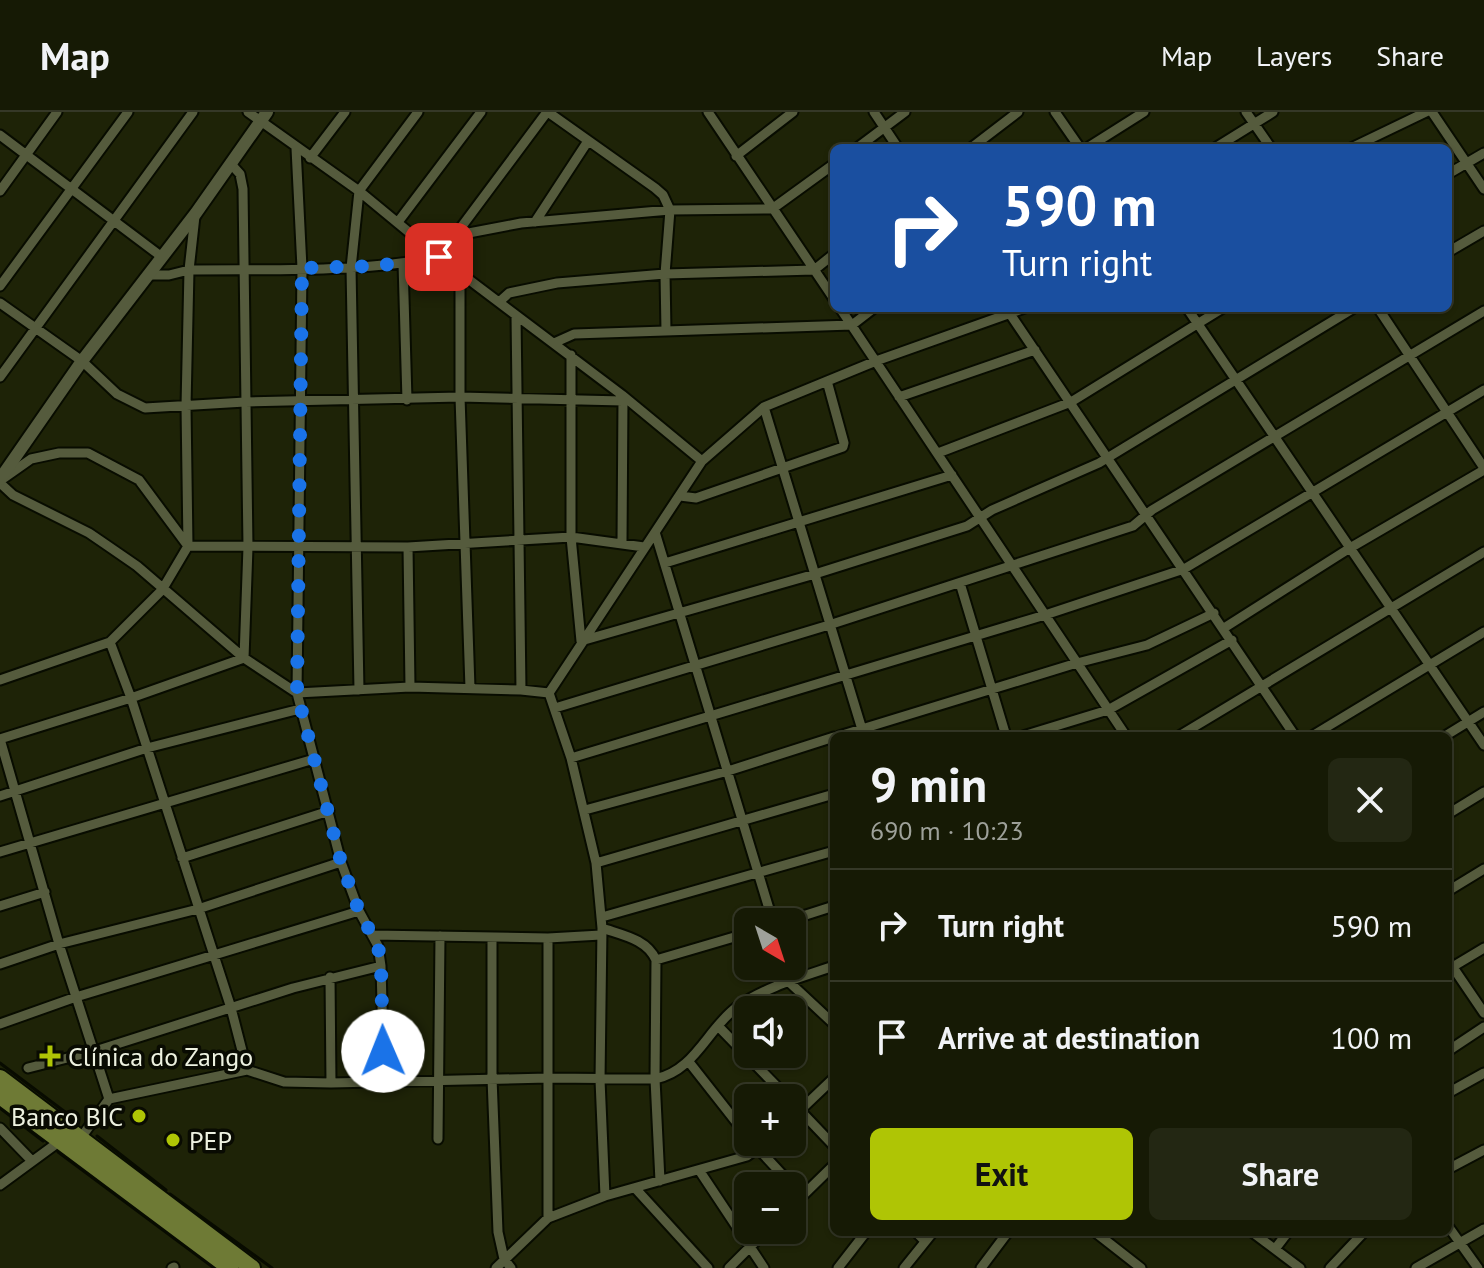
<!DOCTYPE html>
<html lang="en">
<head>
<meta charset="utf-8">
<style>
	body { margin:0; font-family:"PT Sans",sans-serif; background:#232713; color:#f1f3f6; height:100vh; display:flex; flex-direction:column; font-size:30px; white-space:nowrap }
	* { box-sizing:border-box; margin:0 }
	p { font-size:26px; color:#9ea19a }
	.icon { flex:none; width:44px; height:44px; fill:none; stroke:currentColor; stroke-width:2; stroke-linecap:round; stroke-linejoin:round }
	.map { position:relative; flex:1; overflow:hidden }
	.panel { position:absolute; left:830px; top:620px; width:622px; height:504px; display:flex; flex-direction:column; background:#161a05; border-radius:12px; box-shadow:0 2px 6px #0004,0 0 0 2px #353827 }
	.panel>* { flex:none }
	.guide { position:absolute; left:830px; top:32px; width:622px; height:168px; border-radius:12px; box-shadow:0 2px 6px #0004,0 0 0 2px #353827; background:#1a4fa0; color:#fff; overflow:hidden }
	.needle { width:52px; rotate:141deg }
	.controls { position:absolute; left:734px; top:796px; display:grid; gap:16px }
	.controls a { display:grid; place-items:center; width:72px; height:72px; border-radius:12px; background:#161a05; box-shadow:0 2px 6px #0004,0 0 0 2px #353827; font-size:40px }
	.pin { position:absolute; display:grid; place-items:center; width:68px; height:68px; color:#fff; margin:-34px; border-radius:16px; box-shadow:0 4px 12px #0006 }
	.me { position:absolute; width:88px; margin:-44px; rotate:359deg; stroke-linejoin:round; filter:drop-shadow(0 0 6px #0008) }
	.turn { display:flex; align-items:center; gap:28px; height:168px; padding:0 40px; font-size:36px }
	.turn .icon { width:104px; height:104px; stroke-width:2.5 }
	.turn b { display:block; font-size:56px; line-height:68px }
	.round { display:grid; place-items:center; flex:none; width:84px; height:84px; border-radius:12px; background:#232713 }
	.overview { display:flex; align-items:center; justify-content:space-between; height:136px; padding:0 40px }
	h1 { font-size:48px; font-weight:700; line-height:60px }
	.action { display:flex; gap:16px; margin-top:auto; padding:16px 40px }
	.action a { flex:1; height:92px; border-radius:12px; background:#afc505; color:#111; font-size:32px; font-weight:700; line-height:92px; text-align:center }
	.action a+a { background:#232713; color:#f1f3f6 }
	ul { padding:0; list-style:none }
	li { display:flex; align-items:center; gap:24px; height:112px; padding:0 40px; border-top:2px solid #353827 }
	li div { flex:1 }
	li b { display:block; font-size:30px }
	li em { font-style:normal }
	header { display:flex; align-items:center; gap:48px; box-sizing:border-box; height:112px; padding:0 40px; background:#161a05; border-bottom:2px solid #353827 }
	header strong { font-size:38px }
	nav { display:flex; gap:44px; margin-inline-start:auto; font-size:28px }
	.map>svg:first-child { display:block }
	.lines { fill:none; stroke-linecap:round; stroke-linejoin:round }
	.stream { stroke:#080b00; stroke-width:3 }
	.minor-casing { stroke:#080c00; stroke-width:13 }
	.tertiary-casing { stroke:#080c00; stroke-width:16 }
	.primary-casing { stroke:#080c00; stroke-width:20 }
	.minor { stroke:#555b3d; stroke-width:9 }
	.tertiary { stroke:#555b3d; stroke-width:12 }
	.primary { stroke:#6e7a35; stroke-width:16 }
	.route { stroke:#1a73e8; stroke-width:14; stroke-dasharray:0 25.2 }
	.poi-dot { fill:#afc505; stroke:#090b02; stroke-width:3 }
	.labels { text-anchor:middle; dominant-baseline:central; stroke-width:7; stroke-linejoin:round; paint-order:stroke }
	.poi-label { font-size:26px; fill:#edf1e0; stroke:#090b02; text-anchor:start }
</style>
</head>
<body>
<header>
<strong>Map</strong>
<nav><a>Map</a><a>Layers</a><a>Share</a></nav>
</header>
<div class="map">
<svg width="1484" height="1156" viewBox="0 0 1484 1156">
	<rect width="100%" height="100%" fill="#1e2307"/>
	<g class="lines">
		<path class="stream" d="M0 951 77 1009
			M0 996 43 1029
			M97 1024 166 1078
			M58 1040 214 1156
			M170 1082 272 1156"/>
		<g class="minor-casing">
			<path id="minor" d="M248 0 359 79 439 145 622 283 702 349
				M548 0 655 76 663 83 670 98 665 162 666 219
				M708 0 834 187
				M874 0 898 36
				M1055 0 1080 36
				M1246 0 1271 36
				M1432 0 1484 77
				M0 23 162 145
				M296 36 302 156 297 581 341 750 359 799 378 834 381 854 384 968
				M857 36 905 0
				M971 36 1018 0
				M1087 36 1144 0
				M1215 36 1273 0
				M1351 36 1426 0
				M736 44 793 0
				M310 46 345 0
				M1448 62 1484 41
				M0 79 57 0
				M398 110 481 0
				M535 110 588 29
				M453 124 521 111 670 98 772 97 834 52
				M1448 140 1484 119
				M403 151 407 288
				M460 161V285L470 576
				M149 163H169L189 158C273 157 357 161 439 145L547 0
				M0 174 128 0
				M499 190 509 181 557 171 665 162 814 158 834 142
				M0 191 82 249 117 282 145 296 245 290 460 285 623 289
				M840 196 1126 624
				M1006 196 1295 624
				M1187 196 1484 633
				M1378 196 1484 356
				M516 204 521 578
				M554 231 574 222 852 213 874 196
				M571 243V425L581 529 815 462 967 414 992 398 1099 351 1354 196
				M0 265 193 0
				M899 285 1035 238
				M764 295 864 624
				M938 341 1071 290 1223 196
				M4 366 31 347 59 341H88L139 368 188 434 408 435 571 425 644 435
				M0 371 13 383 89 421 108 434 137 454 244 546 297 581 410 575 521 578 549 581
				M680 384 696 386 843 335 844 331 827 269
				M655 420 773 810
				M622 431 623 286
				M408 435 410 575
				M665 451 952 363
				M960 471 1006 624
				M1224 516 1350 436 1484 358
				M110 530 131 586 231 896 247 958
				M0 568 110 530 162 478 188 434 186 294 189 158 195 104
				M359 578 351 156 359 79 418 0
				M549 581 702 349 764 295 876 249 1025 196
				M549 581 571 646 596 751 602 816 600 968 605 1084
				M555 596 829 513 1133 414 1152 398 1484 199
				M839 624 1077 551 1147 533 1214 501
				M1023 624 1108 598 1232 528
				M1179 624 1484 440
				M1312 624 1484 520
				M1445 624 1484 600
				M0 627 131 586 244 546 248 435 243 77 240 62 230 51
				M0 627 59 832 109 987
				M571 646 1045 503 1184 457 1484 278
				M0 684 147 636 300 597
				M585 698 728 659 834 625
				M1448 702 1484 680
				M0 740 314 647
				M182 746 329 699
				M596 751 834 682
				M1448 779 1484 757
				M0 794 45 780
				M602 805 834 739
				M784 810 834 794
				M602 816C622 823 647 827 656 848L655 967 660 1069
				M372 823 548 826 601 823
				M492 825V966L498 1120 504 1147 511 1156
				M548 826V1106
				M656 848 748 821
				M1448 848 1484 901
				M0 852 59 832 198 797 341 750
				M785 854 789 870 834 912
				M1449 857 1484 836
				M330 865 331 971
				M0 912 76 885 359 799
				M718 914 788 986
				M1448 939 1484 915
				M689 950 748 1025
				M28 956 95 939 293 876 381 854
				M1448 981 1484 961
				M792 990 834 1034
				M792 1006 834 966
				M0 1016 31 1048
				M80 1027 109 987 247 958 284 970 331 971 548 966 655 967C695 959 707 917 737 895 765 875 802 865 834 854
				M438 1027 440 824
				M752 1030 802 1084
				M1448 1057 1484 1038
				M699 1058 764 1156
				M0 1073 60 1029
				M635 1076 708 1156
				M792 1094 834 1053
				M1448 1114 1478 1156
				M916 1120 925 1129
				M1095 1120 1141 1156
				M1252 1120 1300 1156
				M1275 1137 1288 1120
				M172 1156 174 1155
				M496 1156 548 1106 605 1084 747 1044 766 1030
				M729 1156 767 1118
				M838 1156 866 1120
				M904 1156 933 1120
				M981 1156 1008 1120
				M1330 1156 1364 1120
				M1416 1156 1484 1117"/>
		</g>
		<g class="tertiary-casing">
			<path id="tertiary" d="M0 367 82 249 196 101 267 0"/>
		</g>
		<g class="primary-casing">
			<path id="primary" d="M0 966 252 1156
				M0 984 230 1156"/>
		</g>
		<use href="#minor" class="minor"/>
		<use href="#tertiary" class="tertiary"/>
		<use href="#primary" class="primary"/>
	</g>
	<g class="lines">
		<path class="route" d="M383 939 381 854 378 834 359 799 341 750 297 581 302 156 377 154 439 145"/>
	</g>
	<g class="poi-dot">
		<path d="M46 932h8v8h8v8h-8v8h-8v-8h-8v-8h8z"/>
		<circle cx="139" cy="1004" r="8"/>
		<circle cx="173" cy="1028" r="8"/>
	</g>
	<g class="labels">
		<g class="poi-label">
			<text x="68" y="944">Clínica do Zango</text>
			<text x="123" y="1004" text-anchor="end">Banco BIC</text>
			<text x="189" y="1028">PEP</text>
		</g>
	</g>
</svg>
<div class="controls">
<a><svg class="needle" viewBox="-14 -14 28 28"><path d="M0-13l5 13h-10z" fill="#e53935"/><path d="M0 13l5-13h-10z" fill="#9ea19a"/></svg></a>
<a><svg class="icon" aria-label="sound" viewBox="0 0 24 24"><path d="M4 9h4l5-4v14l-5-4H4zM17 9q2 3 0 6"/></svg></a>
<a>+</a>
<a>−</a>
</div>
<div class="pin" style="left:439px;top:145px;background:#d93025"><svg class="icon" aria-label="arrive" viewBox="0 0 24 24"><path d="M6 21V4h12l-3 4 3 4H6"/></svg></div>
<svg class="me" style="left:383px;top:939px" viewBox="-20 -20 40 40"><circle r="19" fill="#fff"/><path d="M0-13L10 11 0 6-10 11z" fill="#1a73e8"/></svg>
<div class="guide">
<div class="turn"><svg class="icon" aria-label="right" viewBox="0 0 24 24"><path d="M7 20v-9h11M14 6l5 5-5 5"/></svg><div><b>590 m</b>Turn right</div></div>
</div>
<section class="panel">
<div class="overview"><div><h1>9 min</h1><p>690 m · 10:23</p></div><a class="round"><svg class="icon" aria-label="close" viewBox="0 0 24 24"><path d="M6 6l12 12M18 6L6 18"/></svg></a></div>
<ul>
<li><svg class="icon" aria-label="right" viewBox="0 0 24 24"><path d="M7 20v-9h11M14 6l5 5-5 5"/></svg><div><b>Turn right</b></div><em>590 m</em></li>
<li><svg class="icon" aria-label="arrive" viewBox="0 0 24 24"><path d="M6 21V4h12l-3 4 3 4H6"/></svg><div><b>Arrive at destination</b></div><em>100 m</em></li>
</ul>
<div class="action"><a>Exit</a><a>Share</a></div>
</section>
</div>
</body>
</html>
